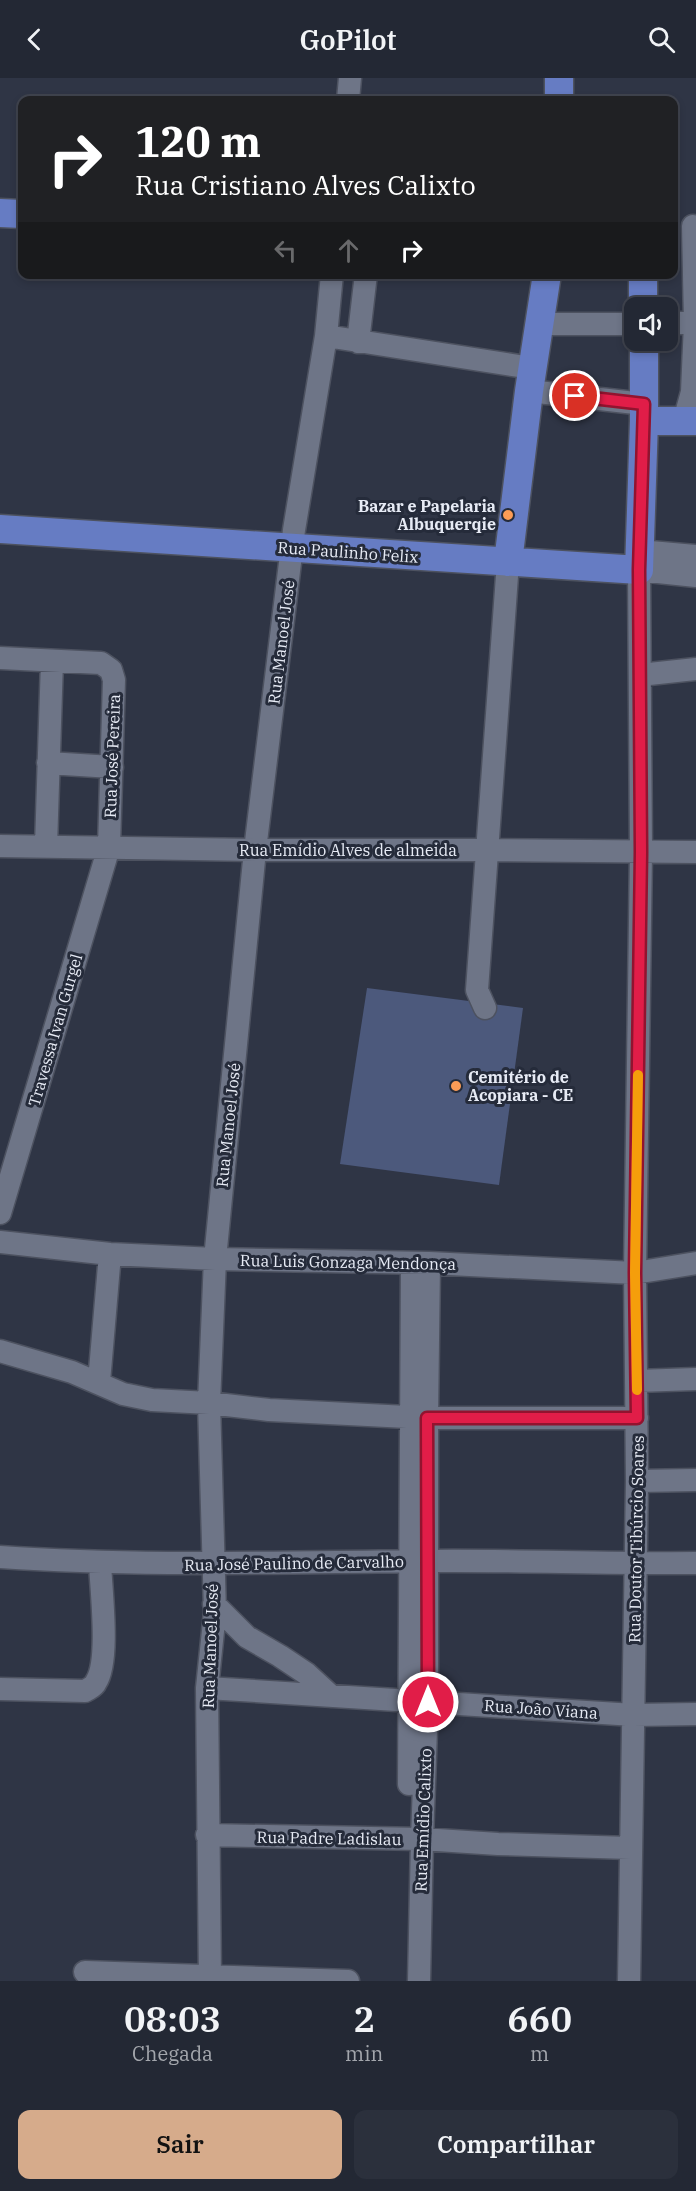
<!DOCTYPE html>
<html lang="pt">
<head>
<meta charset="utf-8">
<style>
	body { margin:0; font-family:"IBM Plex Serif",serif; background:#2b303c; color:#f1f3f6; height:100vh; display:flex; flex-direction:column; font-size:22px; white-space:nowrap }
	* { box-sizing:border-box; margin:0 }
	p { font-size:20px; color:#a3a6ac }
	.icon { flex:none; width:33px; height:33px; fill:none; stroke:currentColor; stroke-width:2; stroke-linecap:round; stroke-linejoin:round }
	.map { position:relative; height:1903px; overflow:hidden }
	.details { display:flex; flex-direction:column; background:#232834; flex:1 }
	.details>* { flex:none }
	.guide { position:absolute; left:18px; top:18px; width:660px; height:183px; border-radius:12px; box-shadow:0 3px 9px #0003,0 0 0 2px #40444f; background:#202124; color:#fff; overflow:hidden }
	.tools { position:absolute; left:624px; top:219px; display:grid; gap:12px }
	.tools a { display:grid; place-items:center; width:54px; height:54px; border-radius:12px; background:#232834; box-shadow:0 3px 9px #0003,0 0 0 2px #40444f; font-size:30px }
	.pin { position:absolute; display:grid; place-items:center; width:51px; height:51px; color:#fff; margin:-26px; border:3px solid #fff; border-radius:50%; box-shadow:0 2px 6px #0007 }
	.me { position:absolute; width:66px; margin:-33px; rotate:0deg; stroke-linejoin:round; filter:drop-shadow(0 0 4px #0008) }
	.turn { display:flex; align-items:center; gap:21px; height:126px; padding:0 18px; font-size:27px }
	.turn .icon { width:78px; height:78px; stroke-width:2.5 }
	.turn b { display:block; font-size:42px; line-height:51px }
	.lanes { display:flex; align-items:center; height:57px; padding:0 18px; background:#0003; justify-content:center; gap:30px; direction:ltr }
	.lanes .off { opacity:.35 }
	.eta { display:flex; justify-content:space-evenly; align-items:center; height:102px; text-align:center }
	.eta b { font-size:36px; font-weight:600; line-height:42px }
	.primary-button { display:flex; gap:12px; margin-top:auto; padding:12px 18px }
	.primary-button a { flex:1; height:69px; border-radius:12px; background:#d6ab8b; color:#111; font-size:24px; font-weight:600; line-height:69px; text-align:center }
	.primary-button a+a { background:#2b303c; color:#f1f3f6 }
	header { display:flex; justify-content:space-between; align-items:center; height:78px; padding:0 18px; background:#232834; font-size:27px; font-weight:600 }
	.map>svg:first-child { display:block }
	.green { fill:#4c597c }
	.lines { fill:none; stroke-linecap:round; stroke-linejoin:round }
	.minor-casing { stroke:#4d5260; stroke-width:25 }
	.major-casing { stroke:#4d5260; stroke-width:31 }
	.minor { stroke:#6e7587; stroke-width:22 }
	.major { stroke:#667cc3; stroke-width:28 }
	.route-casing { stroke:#92132f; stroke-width:15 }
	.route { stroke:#e11d48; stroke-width:10 }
	.slow { stroke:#f59e0b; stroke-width:10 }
	.poi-dot { fill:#fd9c56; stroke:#252b3a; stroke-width:2 }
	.labels { text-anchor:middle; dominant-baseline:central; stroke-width:6; stroke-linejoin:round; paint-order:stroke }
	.poi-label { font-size:16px; font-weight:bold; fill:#e7ebf5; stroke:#252b3a; text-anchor:end }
	.street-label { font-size:16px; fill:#e7ebf5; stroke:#252b3a }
</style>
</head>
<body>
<header><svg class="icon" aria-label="back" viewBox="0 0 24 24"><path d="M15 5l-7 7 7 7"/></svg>GoPilot<svg class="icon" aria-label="search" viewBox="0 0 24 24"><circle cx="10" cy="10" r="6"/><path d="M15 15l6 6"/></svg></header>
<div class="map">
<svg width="696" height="1903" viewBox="0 0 696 1903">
	<rect width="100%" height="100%" fill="#2f3545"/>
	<path class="green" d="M367 910 523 930 499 1107 340 1086Z"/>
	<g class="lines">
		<g class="minor-casing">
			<path id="minor" d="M348 22 350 0
				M668 245H695
				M539 246H634
				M326 258 532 290
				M358 264 366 196
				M529 313 644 326
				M684 343 692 314 695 245 693 148
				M639 473 696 478
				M0 580 101 585 111 592 114 602 109 769 0 1135
				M640 597 696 591
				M48 685 112 689
				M0 768 255 772H487L696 774
				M46 768 52 583
				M485 930 477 912 508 484
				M0 1164 110 1176 215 1181 429 1185 635 1195 696 1185
				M0 1273 72 1294 123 1316 152 1322 209 1325 269 1332 427 1340H637
				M637 1303 696 1301
				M99 1304 110 1176
				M637 1403 696 1402
				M0 1479C143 1489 285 1484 428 1483 517 1482 607 1486 696 1485
				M214 1526 247 1559 280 1578 307 1596 331 1618
				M207 1610 634 1637 696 1636
				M0 1611 85 1613C90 1610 94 1609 96 1604 110 1583 101 1512 100 1485
				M409 1706 412 1185
				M207 1757 422 1761 498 1766 630 1770
				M85 1894 348 1903
				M210 1903 207 1610 215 1534 209 1325 215 1181 255 772 294 452 326 258 332 196
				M419 1903 422 1761 427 1624V1340L429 1185
				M629 1903 637 1403 635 1195 641 773 639 492 696 498"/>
		</g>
		<g class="major-casing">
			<path id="major" d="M559 22V0
				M0 135 22 136
				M643 196V230
				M644 343H696
				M0 451 639 492 644 343V262
				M508 484 529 313 547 196"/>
		</g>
		<use href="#minor" class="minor"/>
		<use href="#major" class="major"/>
	</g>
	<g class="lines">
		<g class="route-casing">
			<path id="route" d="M428 1624 427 1340H637L635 1195 641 774 639 492 644 326 575 318"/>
		</g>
		<use href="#route" class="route"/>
		<path class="slow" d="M637 1312 635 1195 638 997"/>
	</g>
	<g class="poi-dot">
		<circle cx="508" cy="437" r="6"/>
		<circle cx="456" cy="1008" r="6"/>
	</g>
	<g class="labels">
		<g class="poi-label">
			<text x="496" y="428">Bazar e Papelaria<tspan x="496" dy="18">Albuquerqie</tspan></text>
			<text x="468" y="999" text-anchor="start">Cemitério de<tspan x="468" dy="18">Acopiara - CE</tspan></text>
		</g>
		<g class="street-label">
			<text transform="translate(348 474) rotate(4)">Rua Paulinho Felix</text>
			<text transform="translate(281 564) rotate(-83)">Rua Manoel José</text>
			<text transform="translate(112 678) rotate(-88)">Rua José Pereira</text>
			<text x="348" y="772">Rua Emídio Alves de almeida</text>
			<text transform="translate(55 952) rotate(-74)">Travessa Ivan Gurgel</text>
			<text transform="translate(228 1047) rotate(-84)">Rua Manoel José</text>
			<text transform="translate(348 1184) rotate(1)">Rua Luis Gonzaga Mendonça</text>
			<text transform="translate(636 1461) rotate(-89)">Rua Doutor Tibúrcio Soares</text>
			<text transform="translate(294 1485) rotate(-1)">Rua José Paulino de Carvalho</text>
			<text transform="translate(210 1568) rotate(-88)">Rua Manoel José</text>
			<text transform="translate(541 1631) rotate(4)">Rua João Viana</text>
			<text transform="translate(423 1742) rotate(-88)">Rua Emídio Calixto</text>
			<text transform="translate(329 1760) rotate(1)">Rua Padre Ladislau</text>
		</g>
	</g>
</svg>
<div class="tools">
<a><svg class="icon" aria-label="sound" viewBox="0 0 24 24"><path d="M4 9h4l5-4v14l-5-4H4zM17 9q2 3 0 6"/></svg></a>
</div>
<div class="pin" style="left:575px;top:318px;background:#d93025"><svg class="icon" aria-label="arrive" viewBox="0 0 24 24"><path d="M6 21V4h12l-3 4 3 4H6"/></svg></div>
<svg class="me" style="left:428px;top:1624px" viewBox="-20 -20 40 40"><circle r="17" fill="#e11d48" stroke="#fff" stroke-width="3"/><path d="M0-11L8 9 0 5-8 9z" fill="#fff"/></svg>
<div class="guide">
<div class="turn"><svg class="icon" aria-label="right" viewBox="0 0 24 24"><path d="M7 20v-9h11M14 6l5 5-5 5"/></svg><div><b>120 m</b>Rua Cristiano Alves Calixto</div></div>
<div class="lanes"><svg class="icon off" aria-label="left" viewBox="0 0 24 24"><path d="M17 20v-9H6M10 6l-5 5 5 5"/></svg><svg class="icon off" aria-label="ahead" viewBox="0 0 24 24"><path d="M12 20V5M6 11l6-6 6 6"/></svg><svg class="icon" aria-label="right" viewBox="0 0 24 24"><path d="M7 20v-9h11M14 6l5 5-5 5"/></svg></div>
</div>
</div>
<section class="details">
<div class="eta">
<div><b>08:03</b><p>Chegada</p></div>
<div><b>2</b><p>min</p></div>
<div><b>660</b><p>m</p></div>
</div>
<div class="primary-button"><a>Sair</a><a>Compartilhar</a></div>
</section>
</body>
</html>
